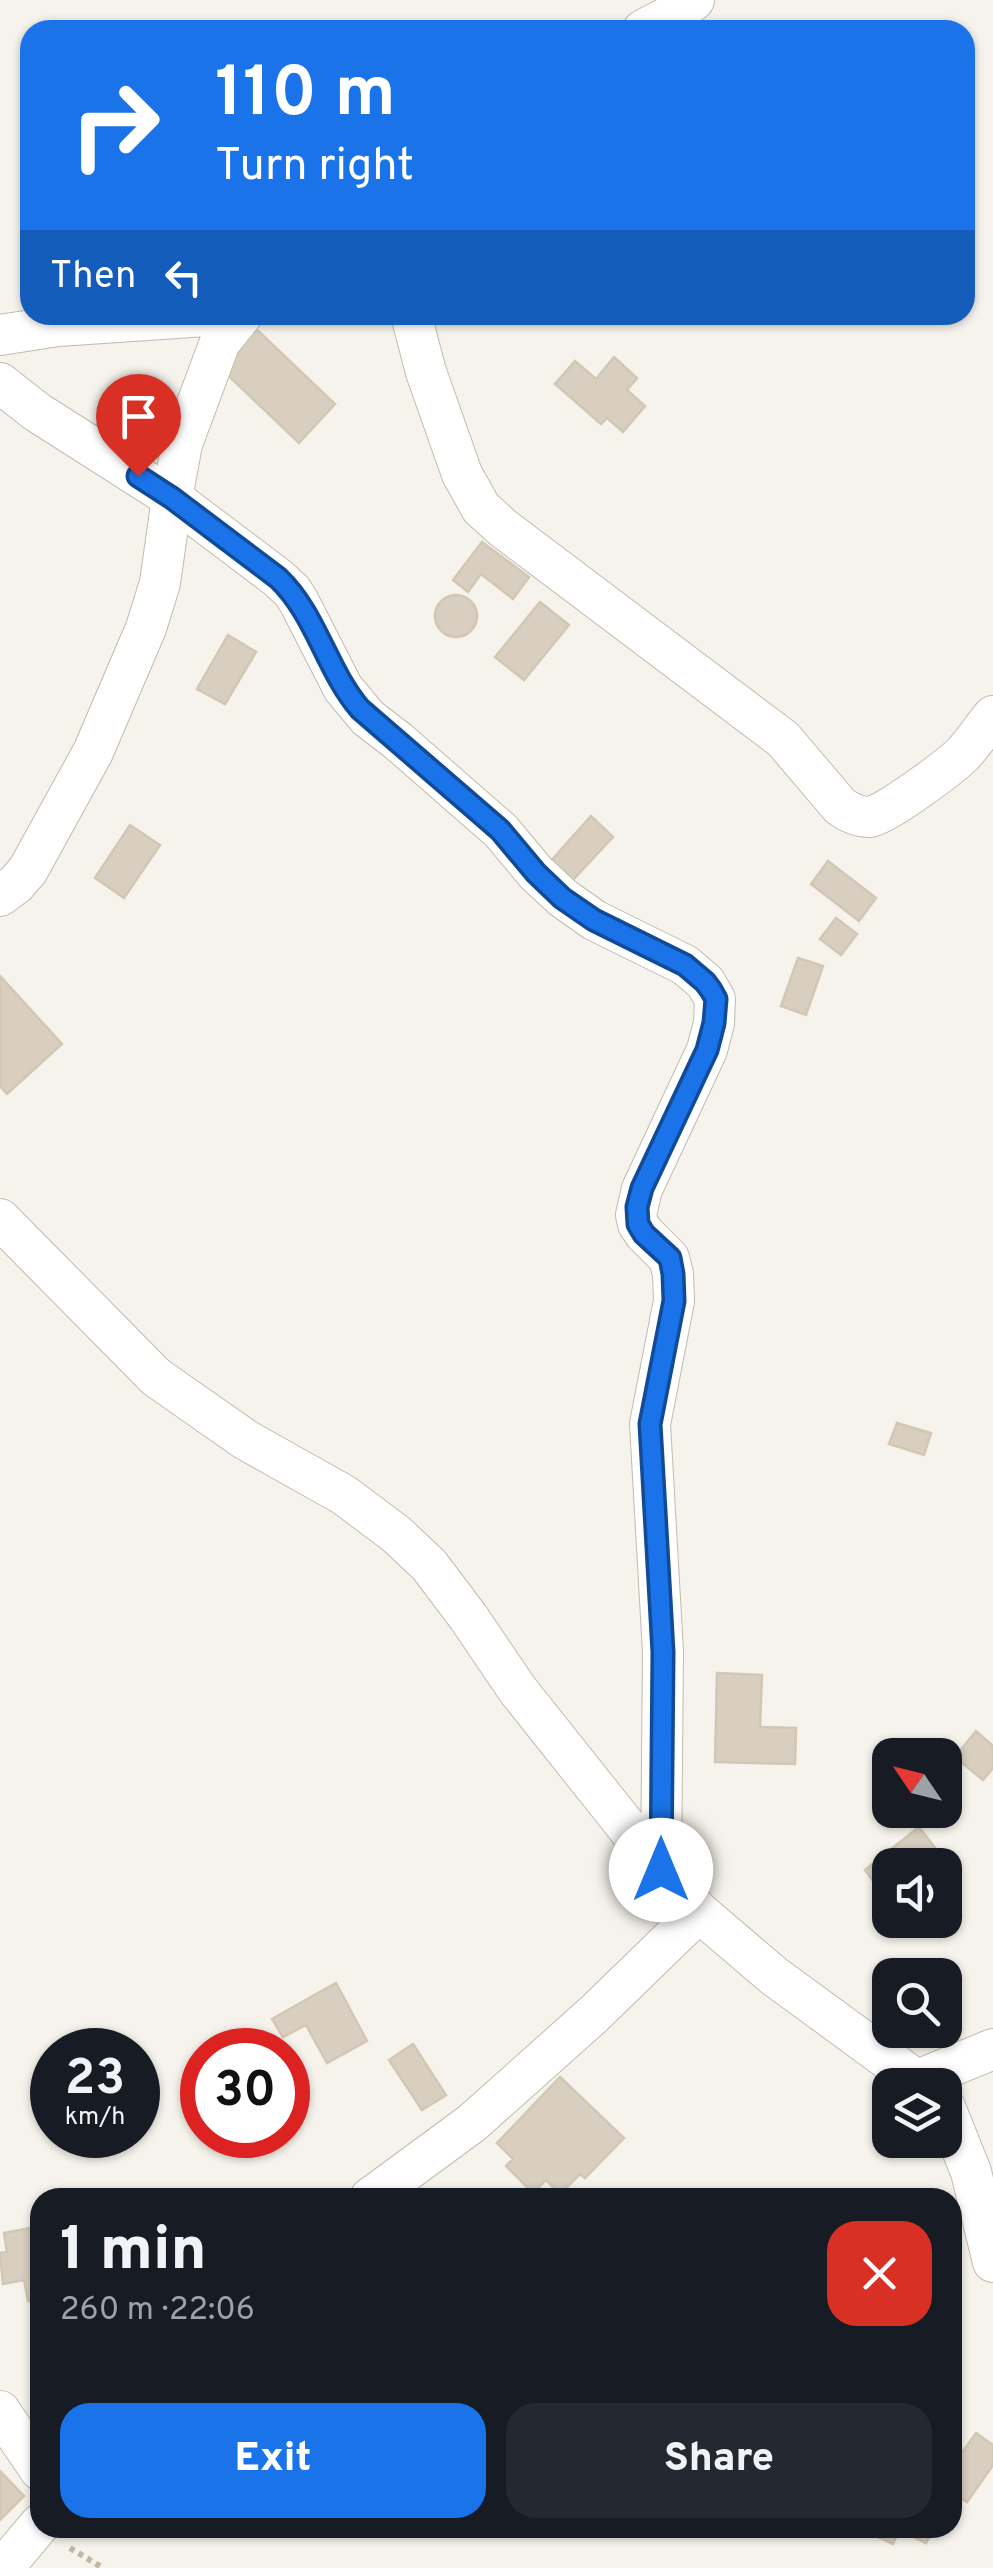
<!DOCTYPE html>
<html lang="en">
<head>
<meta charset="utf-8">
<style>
	body { margin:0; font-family:Overpass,sans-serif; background:#242831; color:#f1f3f6; height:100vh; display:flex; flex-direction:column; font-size:38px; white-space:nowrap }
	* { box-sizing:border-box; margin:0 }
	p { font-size:32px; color:#9ea1a6 }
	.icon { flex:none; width:55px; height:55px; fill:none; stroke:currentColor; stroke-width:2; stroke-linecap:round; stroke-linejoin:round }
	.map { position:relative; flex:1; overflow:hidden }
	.drawer { position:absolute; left:30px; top:2188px; width:932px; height:350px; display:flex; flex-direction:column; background:#171b24; border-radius:30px; box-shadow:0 2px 8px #0004 }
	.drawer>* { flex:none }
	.banner { position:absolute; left:20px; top:20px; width:955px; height:305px; border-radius:30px; box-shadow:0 2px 8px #0004; background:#1a73e8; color:#fff; overflow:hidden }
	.needle { width:65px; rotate:305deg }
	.tools { position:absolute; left:872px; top:1738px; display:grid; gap:20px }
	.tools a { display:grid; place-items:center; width:90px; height:90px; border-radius:20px; background:#171b24; box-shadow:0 2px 8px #0004; font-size:50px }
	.speed { position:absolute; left:30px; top:2028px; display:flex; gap:20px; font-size:50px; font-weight:700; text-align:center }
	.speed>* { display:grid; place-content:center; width:130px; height:130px; border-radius:50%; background:#171b24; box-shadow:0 2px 8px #0004; line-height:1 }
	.speed small { font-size:25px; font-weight:400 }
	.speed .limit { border:15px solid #d22; background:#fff; color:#111 }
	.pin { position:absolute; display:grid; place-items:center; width:85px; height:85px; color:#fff; margin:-102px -42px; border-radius:50% 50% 50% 0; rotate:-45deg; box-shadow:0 0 10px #0007 }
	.pin .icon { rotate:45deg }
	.me { position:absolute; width:110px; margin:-55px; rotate:0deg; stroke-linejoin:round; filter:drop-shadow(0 0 8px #0008) }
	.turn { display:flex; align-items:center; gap:35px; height:210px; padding:0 30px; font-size:45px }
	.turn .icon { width:130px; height:130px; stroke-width:2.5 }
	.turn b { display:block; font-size:70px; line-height:85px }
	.then { display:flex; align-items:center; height:95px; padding:0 30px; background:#0003; gap:20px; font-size:38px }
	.round { display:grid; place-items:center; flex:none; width:105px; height:105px; border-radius:30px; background:#242831 }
	.summary { display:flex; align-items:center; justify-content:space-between; height:170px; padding:0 30px }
	h1 { font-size:60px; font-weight:800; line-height:75px }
	.action { display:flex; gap:20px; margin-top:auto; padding:20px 30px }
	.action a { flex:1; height:115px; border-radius:30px; background:#1a73e8; color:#fff; font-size:40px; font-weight:800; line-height:115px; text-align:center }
	.action a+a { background:#242831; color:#f1f3f6 }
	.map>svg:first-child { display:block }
	.building { fill:#d8cfc1; stroke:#d3c7b4; stroke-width:2.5 }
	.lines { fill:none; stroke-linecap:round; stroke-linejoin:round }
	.street-casing { stroke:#c2bbae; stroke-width:42 }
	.path { stroke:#c4b79f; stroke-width:6; stroke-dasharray:5 5; stroke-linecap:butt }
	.street { stroke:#fff; stroke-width:40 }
	.route-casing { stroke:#114b97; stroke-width:25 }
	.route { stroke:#1a73e8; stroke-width:18 }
</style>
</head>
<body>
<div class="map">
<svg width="993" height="2568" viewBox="0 0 993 2568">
	<rect width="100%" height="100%" fill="#f6f3ec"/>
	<path class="building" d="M251 324 335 404 299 443 214 362Z
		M614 357 637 378 627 390 645 406 623 432 607 418 601 424 555 384 575 361 596 379Z
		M482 542 529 577 513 599 481 574 468 592 453 580Z
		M435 616a21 21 0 1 1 42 0a21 21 0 1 1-42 0Z
		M540 602 569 625 524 680 495 657Z
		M228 635 256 652 225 704 197 689Z
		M591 816 613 837 571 882 550 862Z
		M130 825 160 845 124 898 95 878Z
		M828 861 876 898 859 921 811 884Z
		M836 918 857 934 841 955 820 939Z
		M798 958 823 966 806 1015 781 1006Z
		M0 976 62 1044 7 1094 0 1086Z
		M897 1423 931 1433 924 1455 889 1444Z
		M717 1673 762 1675 760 1727 796 1728 795 1764 715 1762Z
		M976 1731 993 1746V1768L983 1780 955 1757Z
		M919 1827 956 1875 945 1883V1865H890V1897L887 1900 865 1870Z
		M336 1983 367 2041 327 2063 306 2025 283 2037 272 2019Z
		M413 2044 446 2095 422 2110 389 2060Z
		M560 2077 624 2138 585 2178 580 2174 560 2194 546 2180 533 2193 506 2166 513 2159 497 2143Z
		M40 2226V2299L28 2301 24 2280 3 2284 0 2253 7 2252 4 2233Z
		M976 2433 993 2445V2465L967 2502 952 2492V2467Z
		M0 2471 24 2496 0 2520Z
		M859 2528H934L926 2543 899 2530 893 2544Z"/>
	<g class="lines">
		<g class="street-casing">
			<path id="street" d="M643 30 679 11 694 0
				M411 315 426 372 462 474 481 508 503 528 783 739 840 806C848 812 859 817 870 817 884 816 951 766 963 754 974 742 983 728 993 716
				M0 335 58 326 221 315
				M0 383 37 412 172 498 278 578 292 591 299 602 343 688 368 718 398 741 501 831 536 873 563 898 594 920 685 965 705 982 715 999 714 1023 707 1050 642 1189 636 1215 638 1224 644 1233 669 1258 673 1274 674 1301 650 1424 663 1652 661 1870
				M0 896 16 884 28 870 93 752 146 628 160 583 172 498 182 444 220 342 242 315
				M0 1219 156 1377 246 1440 344 1495 396 1534 429 1565 469 1618 517 1689 661 1870 699 1912 774 1976 923 2085
				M918 2080 993 2049
				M945 2107 971 2172 993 2262
				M370 2198 472 2123 594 2014 699 1912
				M0 2411 40 2470
				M3 2568 40 2524"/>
		</g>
		<path class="path" d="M70 2548 103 2568"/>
		<use href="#street" class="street"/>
	</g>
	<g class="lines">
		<g class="route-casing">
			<path id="route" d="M138 476 172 498 278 578C316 614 326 669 360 709L500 830 536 873 562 898 594 920 685 965 705 982 711 990 716 999 714 1023 707 1050 642 1188 637 1207 638 1224 644 1234 670 1258 673 1274 674 1301 650 1424 663 1652 661 1870"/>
		</g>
		<use href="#route" class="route"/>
	</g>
</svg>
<div class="tools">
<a><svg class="needle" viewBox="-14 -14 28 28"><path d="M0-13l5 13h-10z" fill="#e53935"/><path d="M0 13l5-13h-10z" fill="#9ea1a6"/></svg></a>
<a><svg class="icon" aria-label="sound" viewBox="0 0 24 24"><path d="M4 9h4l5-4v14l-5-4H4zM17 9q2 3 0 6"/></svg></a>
<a><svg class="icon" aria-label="search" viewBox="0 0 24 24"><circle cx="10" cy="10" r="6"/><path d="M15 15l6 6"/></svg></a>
<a><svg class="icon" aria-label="layers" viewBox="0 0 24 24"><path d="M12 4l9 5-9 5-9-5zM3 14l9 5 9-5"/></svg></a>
</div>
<div class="speed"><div>23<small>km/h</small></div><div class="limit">30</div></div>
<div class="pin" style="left:138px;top:476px;background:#d93025"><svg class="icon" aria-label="arrive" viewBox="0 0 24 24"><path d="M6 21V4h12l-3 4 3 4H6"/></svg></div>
<svg class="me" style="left:661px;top:1870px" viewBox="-20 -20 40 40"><circle r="19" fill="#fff"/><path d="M0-13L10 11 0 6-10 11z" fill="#1a73e8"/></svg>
<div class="banner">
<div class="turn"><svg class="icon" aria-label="right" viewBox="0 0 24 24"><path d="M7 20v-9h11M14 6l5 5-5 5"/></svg><div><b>110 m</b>Turn right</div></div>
<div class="then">Then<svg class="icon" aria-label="left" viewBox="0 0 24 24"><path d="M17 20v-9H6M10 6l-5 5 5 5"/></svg></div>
</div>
<section class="drawer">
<div class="summary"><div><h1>1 min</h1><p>260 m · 22:06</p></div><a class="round" style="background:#d93025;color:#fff"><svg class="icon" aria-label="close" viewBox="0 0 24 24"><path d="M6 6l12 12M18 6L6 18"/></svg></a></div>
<div class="action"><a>Exit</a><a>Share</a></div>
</section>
</div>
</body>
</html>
